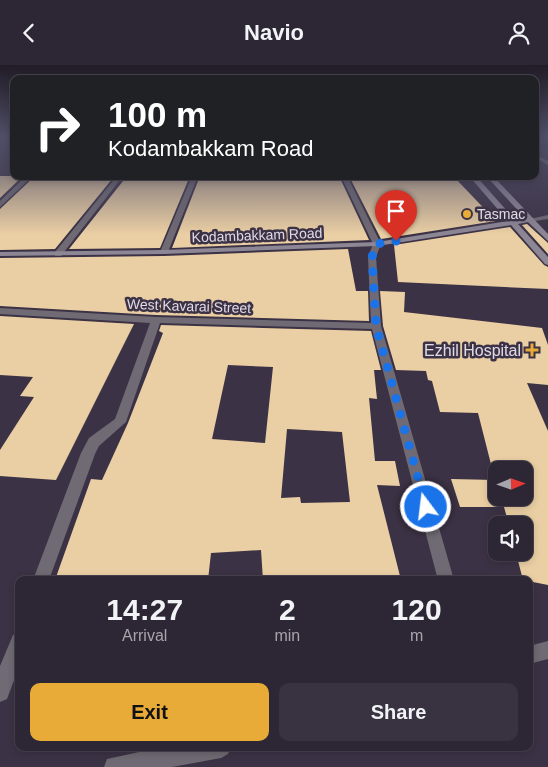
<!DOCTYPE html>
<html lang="en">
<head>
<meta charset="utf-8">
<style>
	body { margin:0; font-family:Arial,sans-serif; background:#393240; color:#f1f3f6; height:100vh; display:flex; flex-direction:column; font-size:19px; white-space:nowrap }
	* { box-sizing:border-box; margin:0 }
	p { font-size:16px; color:#a7a5ac }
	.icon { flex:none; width:28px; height:28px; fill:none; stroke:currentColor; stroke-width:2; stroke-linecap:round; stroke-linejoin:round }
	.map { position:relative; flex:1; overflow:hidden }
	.details { position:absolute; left:15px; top:511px; width:518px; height:175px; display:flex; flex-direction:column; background:#2d2634; border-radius:10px; box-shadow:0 2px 8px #0003,0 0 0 1px #48434f }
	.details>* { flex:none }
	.guide { position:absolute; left:10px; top:10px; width:529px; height:105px; border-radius:10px; box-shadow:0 2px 8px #0003,0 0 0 1px #48434f; background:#202124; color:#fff; overflow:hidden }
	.needle { width:32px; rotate:88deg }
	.controls { position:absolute; left:488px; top:396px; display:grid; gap:10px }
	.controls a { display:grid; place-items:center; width:45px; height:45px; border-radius:10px; background:#2d2634; box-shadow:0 2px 8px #0003,0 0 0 1px #48434f; font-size:25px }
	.pin { position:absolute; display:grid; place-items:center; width:42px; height:42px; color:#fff; margin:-51px -21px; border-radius:50% 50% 50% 0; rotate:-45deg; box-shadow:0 0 5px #0007 }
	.pin .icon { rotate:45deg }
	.me { position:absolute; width:55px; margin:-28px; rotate:345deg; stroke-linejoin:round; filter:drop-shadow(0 0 4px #0008) }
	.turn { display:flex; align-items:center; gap:18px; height:105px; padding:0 15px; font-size:22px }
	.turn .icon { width:65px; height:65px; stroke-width:2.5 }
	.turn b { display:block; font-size:35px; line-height:42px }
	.eta { display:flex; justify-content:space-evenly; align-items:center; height:85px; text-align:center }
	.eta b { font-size:30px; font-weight:600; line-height:35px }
	.action { display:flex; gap:10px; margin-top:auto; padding:10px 15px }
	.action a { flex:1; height:58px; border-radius:10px; background:#e9ab38; color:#111; font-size:20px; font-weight:600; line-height:58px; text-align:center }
	.action a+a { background:#393240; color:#f1f3f6 }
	header { display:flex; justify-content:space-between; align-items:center; height:65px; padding:0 15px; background:#2d2634; font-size:22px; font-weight:600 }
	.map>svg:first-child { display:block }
	.building { fill:#ebcfa4; fill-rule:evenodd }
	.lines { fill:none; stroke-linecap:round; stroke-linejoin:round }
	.street { fill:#6f6a73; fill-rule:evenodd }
	.secondary { fill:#8d8695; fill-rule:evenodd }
	.route { stroke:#1a73e8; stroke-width:9; stroke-dasharray:0 16.2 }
	.poi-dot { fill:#e9ab38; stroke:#3c3245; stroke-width:2 }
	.labels { text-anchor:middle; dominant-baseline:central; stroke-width:5; stroke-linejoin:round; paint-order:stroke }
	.far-poi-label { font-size:14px; fill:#e0dae6; stroke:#3c3245; text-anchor:start }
	.far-street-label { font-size:14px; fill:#e0dae6; stroke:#3c3245 }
	.poi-label { font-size:16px; fill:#e0dae6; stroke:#3c3245; text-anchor:end }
</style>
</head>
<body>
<header><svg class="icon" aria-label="back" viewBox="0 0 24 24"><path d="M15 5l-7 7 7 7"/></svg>Navio<svg class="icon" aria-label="person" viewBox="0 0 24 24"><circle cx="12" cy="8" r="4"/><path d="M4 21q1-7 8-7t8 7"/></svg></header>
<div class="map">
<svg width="548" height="702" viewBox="0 0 548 702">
	<rect width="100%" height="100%" fill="#3c3245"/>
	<path class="building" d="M0 111H23L0 133Z
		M35 111 113 113 55 184 0 185V144Z
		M127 111H190L160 183 69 184Z
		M200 111H339L369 175 172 183Z
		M349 111H397L400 115 456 114 496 156 381 174Z
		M527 159 548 178V189L522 160Z
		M510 162 544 200 548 202V224L398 217 394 180Z
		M348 184 356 226H368L369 256 156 250 0 241V193L164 191Z
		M380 226 405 227 404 247 542 263 548 280V320L527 318 548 366V520L523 515 516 488H524V460H509L504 442H460L451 414 495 415 478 348 440 347 432 316 428 315 426 306 396 305 383 261ZM496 405H524V432H496Z
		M0 251 134 259 56 415 0 411V385L34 332 20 331 33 312 0 310Z
		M161 260 371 266 381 305H374L377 334 369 333 375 396H395L400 421 377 420 401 515H263L261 485 211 488 208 515H55L91 414 102 415 128 358 163 268 159 266ZM228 300 273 302 265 378 212 374ZM287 364 342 367 350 437 301 438 300 432 281 433Z"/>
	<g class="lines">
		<path class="street" d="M535 89 548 96V100L535 93Z
			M26 111H33L0 142V136Z
			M117 111H123L61 191H55V187Z
			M192 111H198L168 187 161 189 160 187Z
			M341 111H347L381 179 376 192 381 261 454 515H438L372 264 160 258 126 357 99 381 95 389 49 515H33L81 388 89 373 115 354 150 258 0 249V243L156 252 371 258 368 192 373 179Z
			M548 150V154L529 157 525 155Z
			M19 567V602L7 634 0 637V601L13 570Z
			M548 576V594L529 599V581Z
			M162 682H231L228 689 221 693 172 702H104L107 694Z"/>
		<path class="secondary" d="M469 111H476L515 155 525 153 486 111H493L548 169V176L528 157 518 159 548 192V200L545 199 511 160 377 181 164 189 0 191V187L164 185 377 177 508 156Z"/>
	</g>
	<linearGradient id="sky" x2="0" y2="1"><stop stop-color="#211c26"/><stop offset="0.42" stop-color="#504f68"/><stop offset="1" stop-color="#504f68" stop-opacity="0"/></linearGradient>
	<rect width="548" height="170" fill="url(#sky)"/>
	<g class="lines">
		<path class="route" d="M396 176 376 179 372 192 376 261 426 442"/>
	</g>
	<g class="poi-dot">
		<circle cx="467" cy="149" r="5"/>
		<path d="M529.5 277.5h5v5h5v5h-5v5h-5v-5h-5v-5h5z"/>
	</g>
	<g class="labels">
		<g class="far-poi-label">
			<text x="477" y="149">Tasmac</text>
		</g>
		<g class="far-street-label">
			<text transform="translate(257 170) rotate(-2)">Kodambakkam Road</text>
			<text transform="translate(189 241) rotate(2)">West Kavarai Street</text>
		</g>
		<g class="poi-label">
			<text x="521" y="285">Ezhil Hospital</text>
		</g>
	</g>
</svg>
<div class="controls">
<a><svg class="needle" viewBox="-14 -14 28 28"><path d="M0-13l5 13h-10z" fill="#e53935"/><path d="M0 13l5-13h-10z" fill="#a7a5ac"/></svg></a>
<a><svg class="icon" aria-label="sound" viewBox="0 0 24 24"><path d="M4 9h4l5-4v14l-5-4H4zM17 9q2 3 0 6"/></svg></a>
</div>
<div class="pin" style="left:396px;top:176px;background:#d93025"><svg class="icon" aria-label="arrive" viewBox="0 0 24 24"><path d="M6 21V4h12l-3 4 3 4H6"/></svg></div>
<svg class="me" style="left:426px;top:442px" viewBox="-20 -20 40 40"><circle r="17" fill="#1a73e8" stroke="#fff" stroke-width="3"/><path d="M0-11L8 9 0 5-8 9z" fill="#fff"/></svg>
<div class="guide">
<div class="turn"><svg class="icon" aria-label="right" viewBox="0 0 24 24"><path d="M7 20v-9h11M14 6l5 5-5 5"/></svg><div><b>100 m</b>Kodambakkam Road</div></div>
</div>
<section class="details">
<div class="eta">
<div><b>14:27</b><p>Arrival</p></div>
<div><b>2</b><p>min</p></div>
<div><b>120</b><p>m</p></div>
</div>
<div class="action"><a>Exit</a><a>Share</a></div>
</section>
</div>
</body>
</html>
